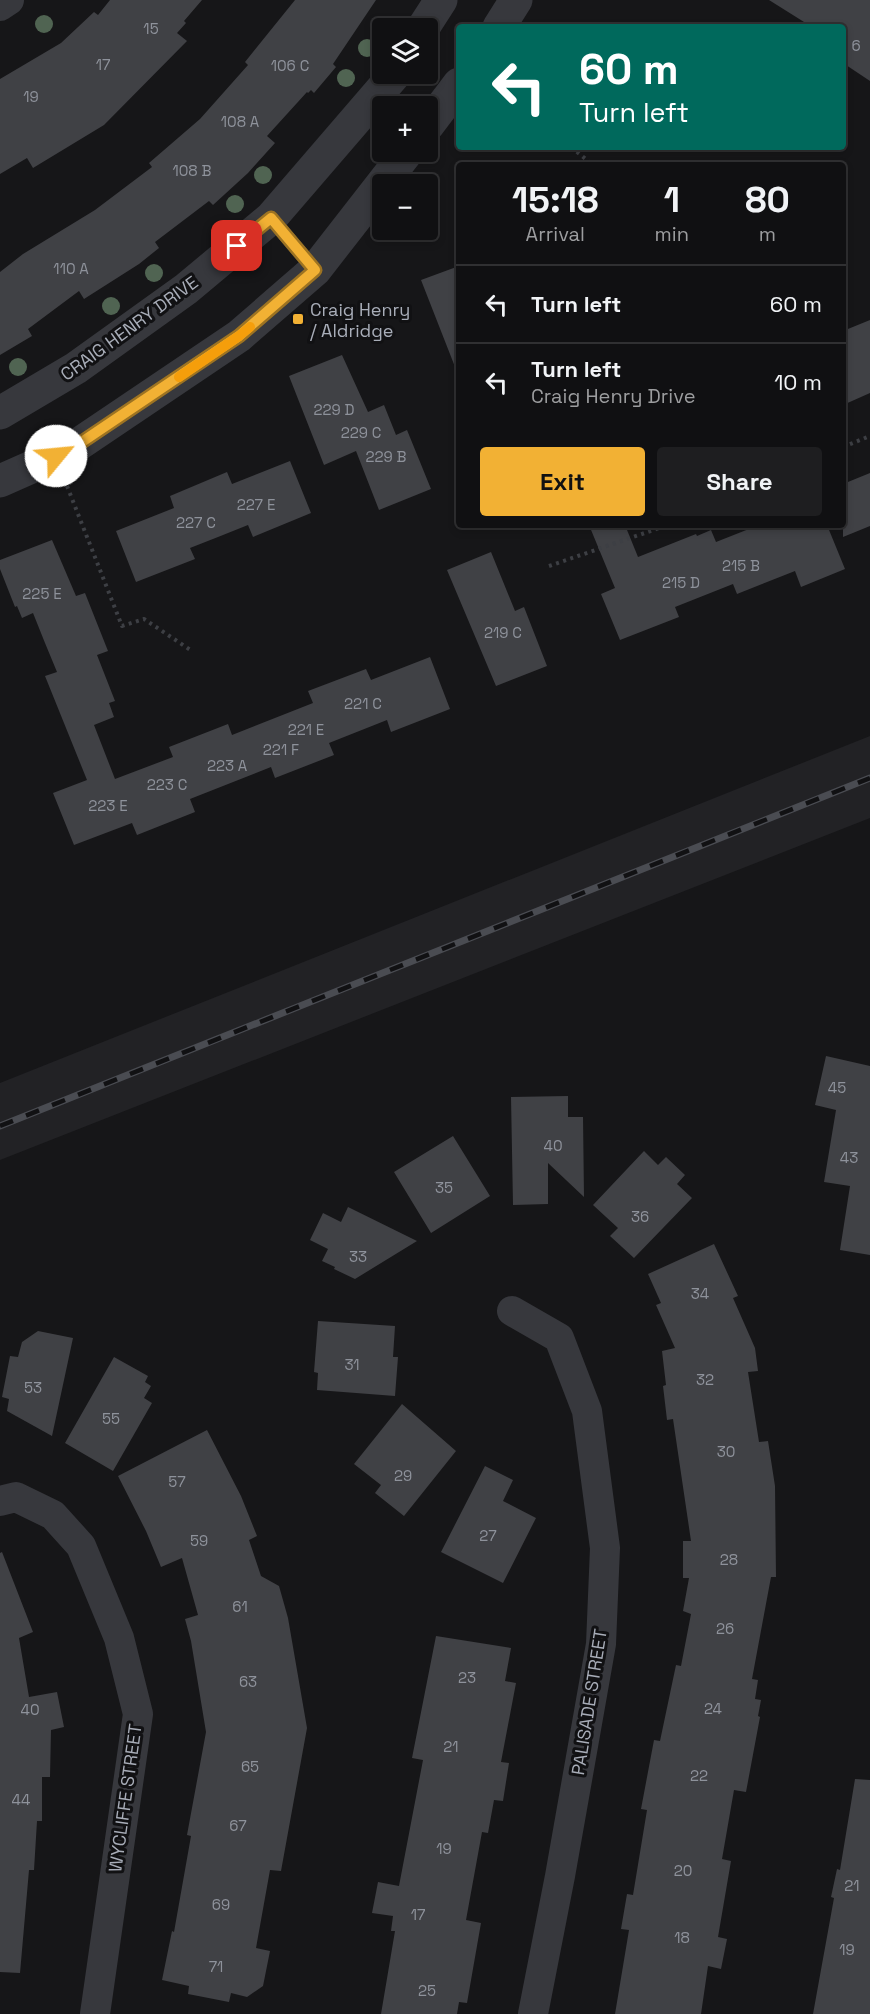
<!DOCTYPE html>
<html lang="en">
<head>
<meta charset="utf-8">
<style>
	body { margin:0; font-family:"Space Grotesk",sans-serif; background:#1e1e20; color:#f1f3f6; height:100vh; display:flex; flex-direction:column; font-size:22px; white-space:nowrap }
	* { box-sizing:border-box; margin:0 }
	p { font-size:20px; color:#9c9d9f }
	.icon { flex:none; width:33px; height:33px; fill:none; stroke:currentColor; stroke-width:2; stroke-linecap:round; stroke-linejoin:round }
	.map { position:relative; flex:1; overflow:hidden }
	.sheet { position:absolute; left:456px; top:162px; width:390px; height:366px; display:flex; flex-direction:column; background:#101012; border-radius:6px; box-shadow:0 3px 9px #0003,0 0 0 2px #303032 }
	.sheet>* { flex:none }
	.guide { position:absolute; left:456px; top:24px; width:390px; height:126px; border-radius:6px; box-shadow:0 3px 9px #0003,0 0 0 2px #303032; background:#00695c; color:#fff; overflow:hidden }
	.tools { position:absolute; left:372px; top:18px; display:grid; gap:12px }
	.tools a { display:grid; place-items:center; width:66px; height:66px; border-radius:6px; background:#101012; box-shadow:0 3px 9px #0003,0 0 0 2px #303032; font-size:30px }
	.pin { position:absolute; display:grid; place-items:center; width:51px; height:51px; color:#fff; margin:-26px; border-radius:12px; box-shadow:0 3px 9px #0006 }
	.me { position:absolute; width:66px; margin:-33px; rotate:62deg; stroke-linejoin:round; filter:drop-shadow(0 0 4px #0008) }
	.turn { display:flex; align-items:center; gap:21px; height:126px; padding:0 24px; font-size:27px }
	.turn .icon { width:78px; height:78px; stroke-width:2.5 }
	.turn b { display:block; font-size:42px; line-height:51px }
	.eta { display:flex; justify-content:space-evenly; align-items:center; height:102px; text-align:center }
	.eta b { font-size:36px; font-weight:800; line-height:42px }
	.primary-button { display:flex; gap:12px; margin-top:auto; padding:12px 24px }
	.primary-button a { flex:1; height:69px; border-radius:6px; background:#f2b134; color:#111; font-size:24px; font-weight:800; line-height:69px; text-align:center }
	.primary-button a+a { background:#1e1e20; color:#f1f3f6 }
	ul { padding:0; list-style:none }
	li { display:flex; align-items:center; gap:18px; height:78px; padding:0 24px; border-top:2px solid #303032 }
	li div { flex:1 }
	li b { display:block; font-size:22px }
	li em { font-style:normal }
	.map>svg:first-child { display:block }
	.built { fill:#222225 }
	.building { fill:#404145 }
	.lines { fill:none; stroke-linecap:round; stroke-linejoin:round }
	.path { stroke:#3d3f44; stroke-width:4; stroke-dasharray:3 4.5; stroke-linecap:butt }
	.service { stroke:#37383d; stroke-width:15 }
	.minor { stroke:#37383d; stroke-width:30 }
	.tertiary { stroke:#37383d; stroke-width:33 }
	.rail-casing { stroke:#4a4c52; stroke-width:7 }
	.rail { stroke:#111113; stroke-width:4.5; stroke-dasharray:14; stroke-linecap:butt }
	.tree { fill:#506452 }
	.route-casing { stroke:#9d7322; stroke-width:15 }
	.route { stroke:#f2b134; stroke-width:10 }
	.slow { stroke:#f59e0b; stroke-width:10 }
	.poi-dot { fill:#f2b134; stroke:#111113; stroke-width:2 }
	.labels { text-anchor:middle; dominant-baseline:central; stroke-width:6; stroke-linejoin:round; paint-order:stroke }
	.number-label { font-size:15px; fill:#8e929b }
	.poi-label { font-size:18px; fill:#a8adb8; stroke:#111113; text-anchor:start }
	.street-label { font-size:18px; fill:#a8adb8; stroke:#111113 }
</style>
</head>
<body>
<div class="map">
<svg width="870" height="2014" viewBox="0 0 870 2014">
	<rect width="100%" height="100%" fill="#161618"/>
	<path class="built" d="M870 736V818L0 1160V1083Z"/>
	<path class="building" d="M110 0H202L184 21 186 23 177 33 187 41 104 125 33 168 27 158 0 174V79L61 43 94 12 98 15Z
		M295 0H376L333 64 336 67 314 93 311 90 308 93 307 92 267 136 275 143 248 173 213 205 209 201 155 242 159 248 139 264 84 299 79 291 28 329 32 336 0 355V272L23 254 95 210 152 167 149 163 200 119 248 65 245 62Z
		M769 0H870V81L843 63V27H812Z
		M459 266V371L457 372 421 280Z
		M870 320V393L843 405V331Z
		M342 355 368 412 384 405 396 435 407 430 431 489 379 510 356 451 324 465 289 376Z
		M290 461 311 513 253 537 248 525 218 537 190 548 195 559 136 582 116 531 174 508 170 496 227 472 232 484Z
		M870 473V526L843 537V484Z
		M589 525H625L638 557 696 534 697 536 711 530 716 542 759 525H827L845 569 801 587 795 571 737 594 733 584 675 607 679 617 620 640 601 594 615 588Z
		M52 540 76 596 85 593 108 651 97 655 115 701 109 703 114 717 94 725 115 779 173 757 169 747 228 724 232 735 313 703 308 691 366 669 371 680 430 657 450 709 391 732 387 720 329 743 334 755 275 778 271 767 190 799 195 812 137 835 132 823 74 845 53 793 87 780 45 676 57 672 45 643 33 613 22 618 17 606 15 607 0 569V560Z
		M491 552 515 611 524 607 547 666 496 686 447 570Z
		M826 1056 870 1066V1255L840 1250 850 1186 824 1182 836 1110 815 1105Z
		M568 1096V1117H583L584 1197 548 1163V1204L513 1205 511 1097Z
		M453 1136 490 1196 431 1233 394 1172Z
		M644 1151 658 1165 666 1157 685 1175 677 1184 692 1198 634 1258 610 1236 618 1228 593 1205Z
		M348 1207 417 1241 355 1279 334 1269 335 1267 322 1261 328 1249 310 1240 323 1213 341 1222Z
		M714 1244 738 1296 733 1298 755 1348 758 1371 748 1372 759 1442 768 1441 775 1486 776 1577H771L752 1679 758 1680 755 1699 761 1700 758 1716 760 1717 746 1792 734 1790 722 1859 731 1861 718 1937 727 1939 721 1969 708 1966 701 2014H615L629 1930 621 1929 627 1894 633 1895 647 1810 641 1809 654 1740 660 1741 676 1665 681 1666 691 1614 683 1611 689 1578H683V1541H691L673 1419 667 1420 663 1386 666 1385 662 1351 675 1348 656 1305 661 1303 648 1274Z
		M318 1321 395 1326 393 1357H398L395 1396 317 1390 318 1373 314 1372Z
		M38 1331 73 1338 52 1436 7 1411 9 1399 2 1397 10 1356 18 1357 22 1342Z
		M114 1357 148 1376 145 1382 151 1386 144 1398 152 1403 113 1471 65 1443Z
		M402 1404 456 1451 404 1516 375 1493 381 1485 354 1464Z
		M207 1430 241 1496 257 1536 249 1540 261 1576 279 1586 288 1618 307 1728 281 1871 270 1870 256 1948 270 1951 263 1986 247 1997 231 1993 229 2002 188 1994 189 1986 162 1980 172 1931 174 1932 191 1836 187 1835 206 1732 191 1641 185 1619 198 1615 182 1558 161 1567 146 1531 118 1476Z
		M485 1466 513 1480 503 1501 536 1518 503 1583 441 1552Z
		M2 1552 33 1632 19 1638 29 1697 57 1692 64 1727 51 1730 50 1777H42V1821H37L34 1870H29L20 1973 0 1972V1553Z
		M436 1636 511 1648 505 1681 516 1683 501 1762 509 1763 503 1801 494 1800 488 1833 482 1832 466 1920 481 1923 467 2003 459 2002 457 2014H381L395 1931H391L393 1916 372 1913 378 1882 399 1886 423 1760 412 1758Z
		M855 1779 870 1780V2014H813L834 1898 831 1897 837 1869 840 1870Z"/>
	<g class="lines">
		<path class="path" d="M571 147 593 165
			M843 447 870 436
			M67 486 122 626 144 619 192 651
			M549 566 668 525"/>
		<path class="service" d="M271 218 315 270"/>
		<path class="minor" d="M0 6 9 0
			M512 1311 559 1338 587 1411 605 1548 601 1644 560 1876 533 2014
			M0 1501 16 1497 53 1515 81 1546 119 1638 138 1714 95 2014"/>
		<path class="tertiary" d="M499 27 516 0
			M423 28 441 0
			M428 125 459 84
			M0 413 76 368 186 289 271 218 395 74
			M0 481 70 450 239 336 315 270 407 152"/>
		<g class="rail-casing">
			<path id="rail" d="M0 1126 870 778"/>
		</g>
		<use href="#rail" class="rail"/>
	</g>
	<g class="tree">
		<circle cx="44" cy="24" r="9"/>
		<circle cx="367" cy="48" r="9"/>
		<circle cx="346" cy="78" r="9"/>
		<circle cx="263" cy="175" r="9"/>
		<circle cx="235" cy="204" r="9"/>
		<circle cx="154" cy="273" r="9"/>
		<circle cx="111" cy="306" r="9"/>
		<circle cx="18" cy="367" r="9"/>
	</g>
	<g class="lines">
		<g class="route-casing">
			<path id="route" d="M56 456 70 450 239 336 315 270 271 218 237 246"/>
		</g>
		<use href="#route" class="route"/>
		<path class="slow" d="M179 377 239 336 250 327"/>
	</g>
	<rect class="poi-dot" x="292" y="313" width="12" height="12" rx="3"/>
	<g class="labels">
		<g class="number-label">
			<text x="151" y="28">15</text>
			<text x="856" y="45">6</text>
			<text x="103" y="64">17</text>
			<text x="290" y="65">106 C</text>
			<text x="31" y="96">19</text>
			<text x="240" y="121">108 A</text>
			<text x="192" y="170">108 B</text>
			<text x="71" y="268">110 A</text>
			<text x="334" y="409">229 D</text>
			<text x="361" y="432">229 C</text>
			<text x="386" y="456">229 B</text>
			<text x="256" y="504">227 E</text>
			<text x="196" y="522">227 C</text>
			<text x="741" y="565">215 B</text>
			<text x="681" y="582">215 D</text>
			<text x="42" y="593">225 E</text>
			<text x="503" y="632">219 C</text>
			<text x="363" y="703">221 C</text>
			<text x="306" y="729">221 E</text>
			<text x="281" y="749">221 F</text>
			<text x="227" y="765">223 A</text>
			<text x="167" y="784">223 C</text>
			<text x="108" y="805">223 E</text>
			<text x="837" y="1087">45</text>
			<text x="553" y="1145">40</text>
			<text x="849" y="1157">43</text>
			<text x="444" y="1187">35</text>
			<text x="640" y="1216">36</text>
			<text x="358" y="1256">33</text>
			<text x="700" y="1293">34</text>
			<text x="352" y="1364">31</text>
			<text x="705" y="1379">32</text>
			<text x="33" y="1387">53</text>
			<text x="111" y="1418">55</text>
			<text x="726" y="1451">30</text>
			<text x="403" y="1475">29</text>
			<text x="177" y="1481">57</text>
			<text x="488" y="1535">27</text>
			<text x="199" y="1540">59</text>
			<text x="729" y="1559">28</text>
			<text x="240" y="1606">61</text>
			<text x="725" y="1628">26</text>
			<text x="467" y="1677">23</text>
			<text x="248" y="1681">63</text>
			<text x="713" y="1708">24</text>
			<text x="30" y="1709">40</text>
			<text x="451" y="1746">21</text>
			<text x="250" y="1766">65</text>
			<text x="699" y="1775">22</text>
			<text x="21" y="1799">44</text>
			<text x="238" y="1825">67</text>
			<text x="444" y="1848">19</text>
			<text x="683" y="1870">20</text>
			<text x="852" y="1885">21</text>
			<text x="221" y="1904">69</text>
			<text x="418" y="1914">17</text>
			<text x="682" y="1937">18</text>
			<text x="847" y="1949">19</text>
			<text x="216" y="1966">71</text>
			<text x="427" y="1990">25</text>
		</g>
		<g class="poi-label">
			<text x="310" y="309">Craig Henry<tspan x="310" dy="21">/ Aldridge</tspan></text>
		</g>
		<g class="street-label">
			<text transform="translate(129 328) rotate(-36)">CRAIG HENRY DRIVE</text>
			<text transform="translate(589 1702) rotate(-81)">PALISADE STREET</text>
			<text transform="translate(125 1798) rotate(-82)">WYCLIFFE STREET</text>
		</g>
	</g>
</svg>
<div class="tools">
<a><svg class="icon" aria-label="layers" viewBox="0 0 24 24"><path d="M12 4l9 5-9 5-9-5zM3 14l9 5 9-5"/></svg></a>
<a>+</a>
<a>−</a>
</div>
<div class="pin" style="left:237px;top:246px;background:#d93025"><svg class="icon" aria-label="arrive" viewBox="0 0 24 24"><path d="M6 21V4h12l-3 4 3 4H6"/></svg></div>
<svg class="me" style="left:56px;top:456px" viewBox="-20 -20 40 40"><circle r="19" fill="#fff"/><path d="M0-13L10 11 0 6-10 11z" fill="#f2b134"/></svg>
<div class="guide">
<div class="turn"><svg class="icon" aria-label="left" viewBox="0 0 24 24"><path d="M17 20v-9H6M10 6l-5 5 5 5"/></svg><div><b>60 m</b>Turn left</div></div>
</div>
<section class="sheet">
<div class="eta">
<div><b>15:18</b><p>Arrival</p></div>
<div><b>1</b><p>min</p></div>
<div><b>80</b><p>m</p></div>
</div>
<ul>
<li><svg class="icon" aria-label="left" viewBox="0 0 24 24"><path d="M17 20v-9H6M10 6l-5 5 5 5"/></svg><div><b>Turn left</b></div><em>60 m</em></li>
<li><svg class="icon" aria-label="left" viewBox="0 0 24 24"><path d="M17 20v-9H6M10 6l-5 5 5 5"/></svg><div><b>Turn left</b><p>Craig Henry Drive</p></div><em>10 m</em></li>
</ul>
<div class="primary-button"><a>Exit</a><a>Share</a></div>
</section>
</div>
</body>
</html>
